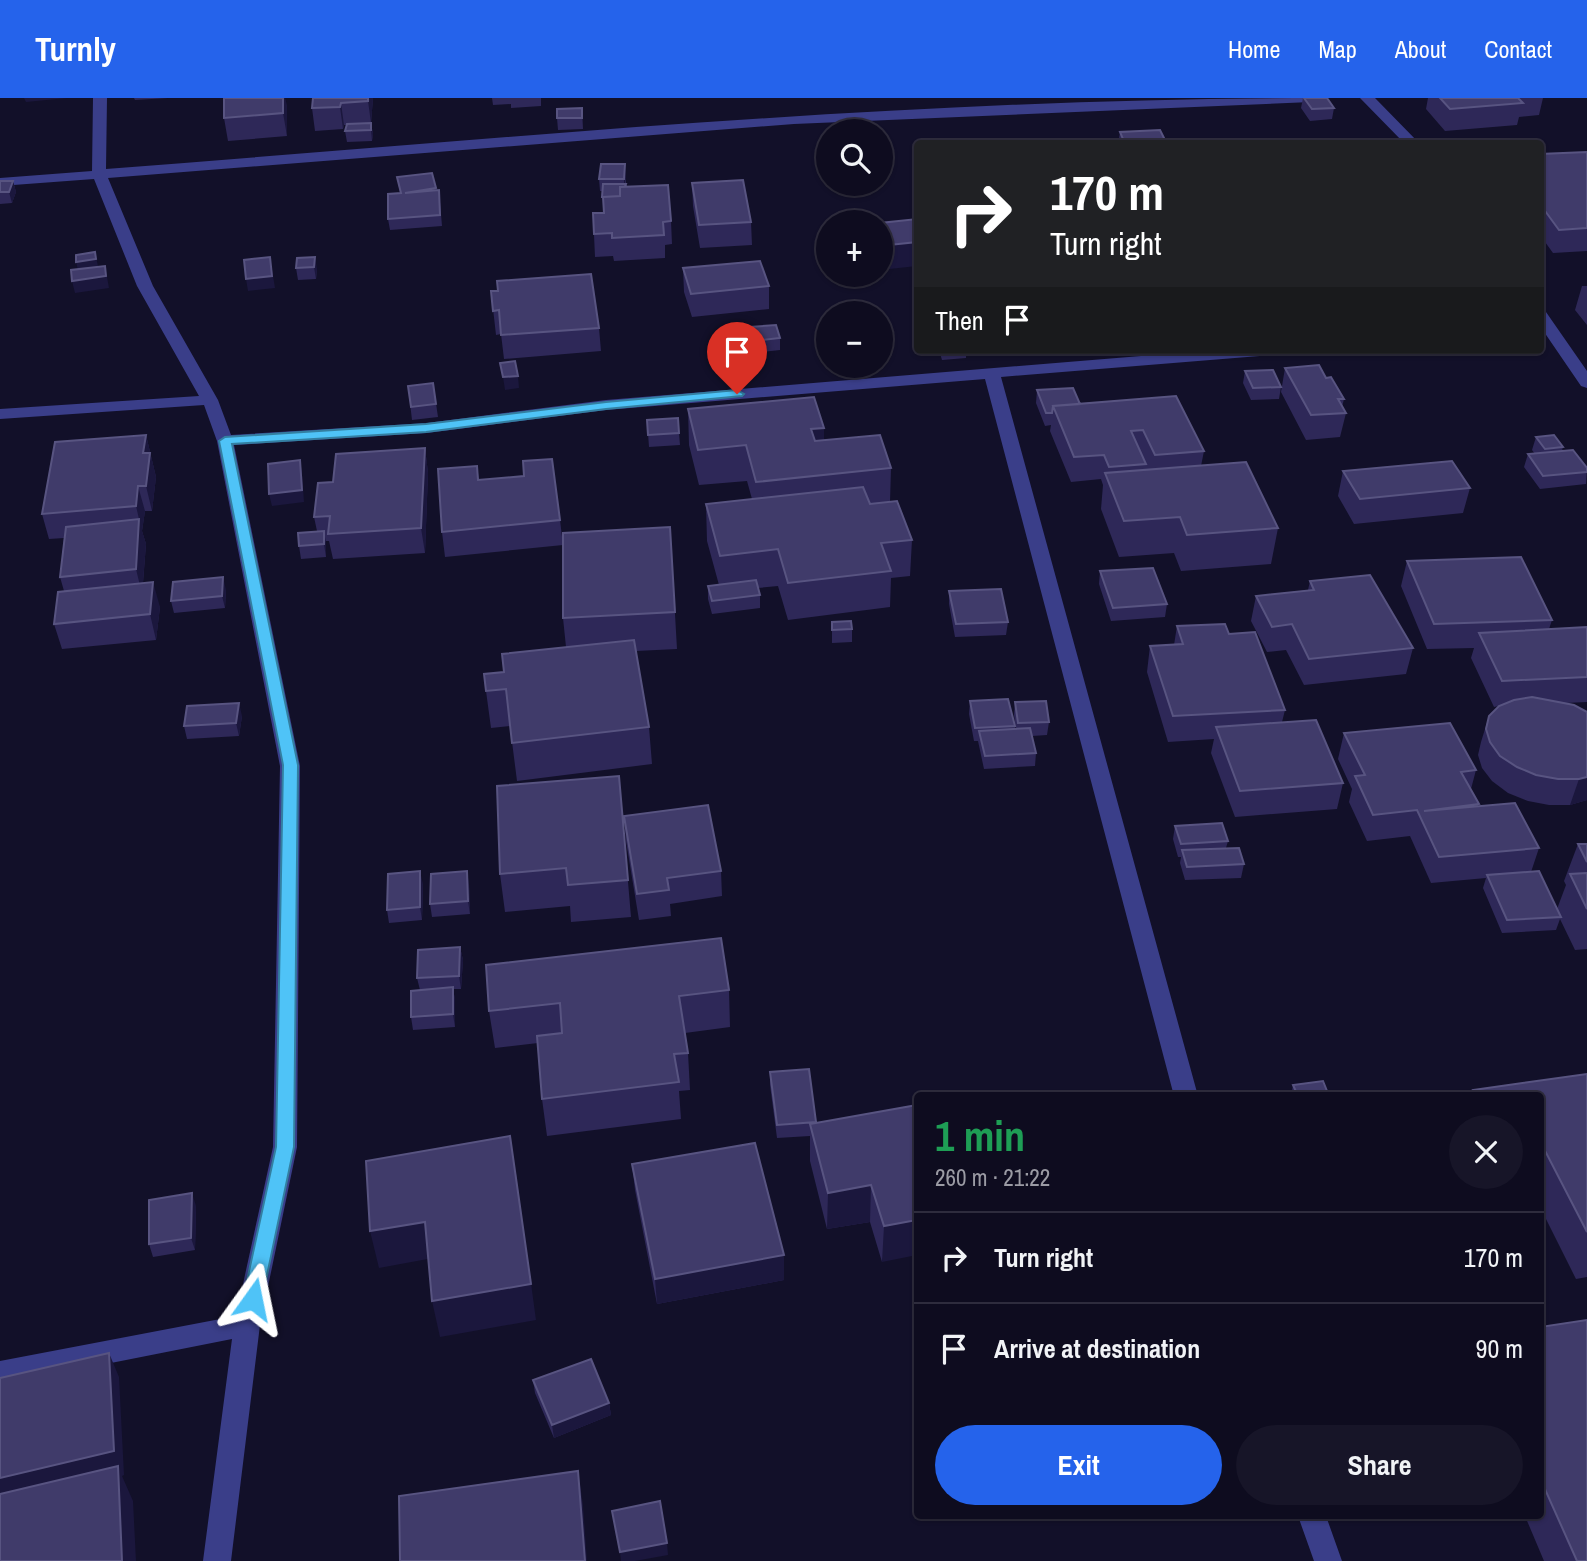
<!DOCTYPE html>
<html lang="en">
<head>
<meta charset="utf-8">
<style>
	body { margin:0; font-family:"Archivo Narrow",sans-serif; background:#171528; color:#f1f3f6; height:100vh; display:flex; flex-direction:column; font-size:26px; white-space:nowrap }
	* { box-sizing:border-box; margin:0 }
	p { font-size:23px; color:#9b9ba4 }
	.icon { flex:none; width:38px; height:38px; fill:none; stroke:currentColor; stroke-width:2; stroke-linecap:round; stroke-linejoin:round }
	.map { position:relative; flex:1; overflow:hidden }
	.sheet { position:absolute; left:914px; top:994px; width:630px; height:427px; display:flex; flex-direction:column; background:#0e0c1f; border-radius:7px; box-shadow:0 2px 5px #0004,0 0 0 2px #2e2c3d }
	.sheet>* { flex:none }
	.banner { position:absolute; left:914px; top:42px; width:630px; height:214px; border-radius:7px; box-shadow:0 2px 5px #0004,0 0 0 2px #2e2c3d; background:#202124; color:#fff; overflow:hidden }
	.controls { position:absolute; left:816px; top:21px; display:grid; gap:14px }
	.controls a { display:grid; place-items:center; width:77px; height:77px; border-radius:50%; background:#0e0c1f; box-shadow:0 2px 5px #0004,0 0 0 2px #2e2c3d; font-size:35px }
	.pin { position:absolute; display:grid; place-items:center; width:60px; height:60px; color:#fff; margin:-72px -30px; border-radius:50% 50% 50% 0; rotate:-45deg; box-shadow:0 0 7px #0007 }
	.pin .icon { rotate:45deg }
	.me { position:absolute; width:77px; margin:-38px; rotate:12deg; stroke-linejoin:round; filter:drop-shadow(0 0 5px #0008) }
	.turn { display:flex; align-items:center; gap:24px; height:147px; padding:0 21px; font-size:32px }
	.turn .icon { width:91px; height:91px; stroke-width:2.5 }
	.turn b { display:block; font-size:49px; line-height:60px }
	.then { display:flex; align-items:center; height:66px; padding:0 21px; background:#0003; gap:14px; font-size:26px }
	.round { display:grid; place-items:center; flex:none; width:74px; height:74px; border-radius:37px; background:#171528 }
	.summary { display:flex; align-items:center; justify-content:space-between; height:119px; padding:0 21px }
	h1 { font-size:42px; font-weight:700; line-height:52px; color:#1e9e55 }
	.action { display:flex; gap:14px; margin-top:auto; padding:14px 21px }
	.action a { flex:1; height:80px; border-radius:42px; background:#2563eb; color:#fff; font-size:28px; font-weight:700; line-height:80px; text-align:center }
	.action a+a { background:#171528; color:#f1f3f6 }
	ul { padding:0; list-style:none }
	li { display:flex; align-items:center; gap:21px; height:91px; padding:0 21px; border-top:2px solid #2e2c3d }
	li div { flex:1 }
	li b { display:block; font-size:26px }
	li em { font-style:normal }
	header { display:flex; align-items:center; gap:42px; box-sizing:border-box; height:98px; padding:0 35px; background:#2563eb; color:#fff }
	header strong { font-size:33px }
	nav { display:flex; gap:38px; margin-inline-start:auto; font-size:24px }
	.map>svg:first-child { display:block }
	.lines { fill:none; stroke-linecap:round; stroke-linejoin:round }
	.street { fill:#3a3e89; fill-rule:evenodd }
	.wall { fill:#2e2858 }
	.shaded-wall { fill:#1b173d }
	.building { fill:#403b6a; stroke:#585481; stroke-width:2 }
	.route { fill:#4fc3f7; stroke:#337fa1; stroke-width:2 }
</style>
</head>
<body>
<header>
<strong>Turnly</strong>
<nav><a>Home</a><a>Map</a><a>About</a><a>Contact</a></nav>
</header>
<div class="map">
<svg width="1587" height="1463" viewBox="0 0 1587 1463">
	<rect width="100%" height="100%" fill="#121029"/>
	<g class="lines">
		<path class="street" d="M93 0H107L106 71C509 40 913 0 1318 0L1311 4 794 26 108 80 153 188 218 302 231 337 427 325 606 302 1214 252H1280L1272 257 1001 279 1198 998H1174L985 281 606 312 427 335 234 347 300 668 297 1049 260 1227 231 1463H203L232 1241 0 1287V1263L236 1218 273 1049 280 668 217 343 204 307 0 321V311L199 298 137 188 94 81 0 88V80L92 73Z
			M1360 0H1375L1420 46H1405Z
			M1540 212 1546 214 1587 273V290L1581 288 1540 228Z
			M1298 1418H1326L1342 1463H1314Z"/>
	</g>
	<path class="wall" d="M134 0H168L135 2Z
		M224 0H285L287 38 228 43 224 20Z
		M313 0H373L371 25 373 36 372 43 347 44 345 33 347 27H344L343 31 315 33 312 10Z
		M492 0H541V8L511 10V6L493 7Z
		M1303 0H1327L1334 10 1332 21 1310 23 1301 10Z
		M1428 0H1543L1539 17 1519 19 1517 27 1445 33 1426 11Z
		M582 10 583 31 558 32 557 20Z
		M1120 34 1167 46H1118Z
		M1587 54V153L1553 155 1540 137V56Z
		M626 78V89L671 123 672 146 665 147V160L614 163 613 158 595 159 593 115H604V111H603V93H600L599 81Z
		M397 79 439 92 442 128 390 132 388 121 400 95Z
		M0 83H13L16 94 12 105 0 106Z
		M692 85 751 124 752 147 700 150 693 108Z
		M297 160 317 171 316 181 298 182 296 170Z
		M683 170 769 188V211L692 219 684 194Z
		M1582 188H1587V227L1575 212Z
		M491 193 599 230 601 253 504 261 501 236 496 237Z
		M750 229 780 240V252L754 255 750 241Z
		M939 252H966V260L942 262Z
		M978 252H1006L979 254Z
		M1285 270 1326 280 1344 301 1342 309 1346 315 1340 339 1306 342 1281 294Z
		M1245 273 1281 289 1279 301 1251 302 1243 285Z
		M433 285 438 319 412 322 408 288Z
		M1037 292 1080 306 1204 353 1201 368 1278 430 1271 466 1181 473 1174 455 1119 459 1101 411 1103 387 1101 381 1071 384 1050 333 1051 327 1045 328 1036 305Z
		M688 311 824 342 891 370 890 404 912 442 910 478 891 480 890 509 788 522 778 488 758 490 760 497V510L712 516 708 501V488L719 487 707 443 706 406 752 401 747 383 699 387 689 347Z
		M647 322 679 335 680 347 649 349Z
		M146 337 156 379 152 413H145L142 433 146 446 143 485 160 509 156 542 62 551 54 526 64 493 60 479 64 440 49 441 42 416Z
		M1536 339 1563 349 1562 353 1587 370 1586 386 1540 391 1524 369 1528 356H1535L1532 352Z
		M425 350 428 375 425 455 333 461 329 443H326V459L301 461 299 448 317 433 314 419 333 384Z
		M477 368 479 382 524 378 560 422 563 447 445 459 442 434Z
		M1343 373 1470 390 1463 415 1354 426 1338 398Z
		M670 429 677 551 636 553 649 629 652 666 517 683 510 628 491 630 486 593 504 574 566 549 563 520Z
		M1407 463 1552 522 1549 531 1587 529V604L1565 605 1587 702 1570 707H1549L1528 703 1508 695 1492 683 1482 670 1478 657 1481 644 1489 618 1499 608 1494 609 1471 560 1474 550 1427 551 1401 488Z
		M1100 473 1167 506 1165 519 1111 523 1099 486Z
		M1310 483 1413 550 1406 576 1304 587 1286 552 1267 554 1251 523 1256 498 1308 492Z
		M226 492 225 510 174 515 171 503Z
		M949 493 1008 524 1006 537 955 539 949 506Z
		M832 524 852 531V544L832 545Z
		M1177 528 1229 536 1285 612 1282 624 1343 685 1337 711 1235 719 1211 655 1214 641 1168 644 1147 574 1150 548 1174 547Z
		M970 603 1015 628V631H1016L1014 617 1015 604 1049 624 1047 637 1032 638 1036 655 1035 668 984 671 978 643H974L969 616Z
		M242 618 239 638 187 641 184 628Z
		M1344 635 1476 672 1471 691 1479 706 1478 708 1539 750 1531 774 1557 811 1566 787 1564 783 1578 746H1587V851L1575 852 1560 821 1556 832 1502 835 1483 790 1486 780 1431 785 1410 738 1367 743 1349 704 1352 691 1338 661Z
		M619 678 631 819 571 824 570 808 505 814 500 776Z
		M624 718 721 773 722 798 670 806 671 818 639 822 626 743Z
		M1175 728 1228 743 1226 750 1244 766 1241 780 1185 782 1180 765 1181 759H1178L1173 741Z
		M423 786 422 822 389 825 387 812Z
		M469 786 470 816 432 819 430 806Z
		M460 849 463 862 461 891H453L455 902V929L413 932 411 919 420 892 417 880Z
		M486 867 729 892 730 929 685 935 688 955 690 992 679 993 681 1021 547 1038 542 1001 538 945 495 950 489 913Z
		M770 974 816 1025 917 1007 882 1164 870 1124 827 1131 810 1063V1038L777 1040 770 987Z
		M1587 976V1179L1576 1181 1540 1109V998H1471L1473 992Z
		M1293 987 1329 998H1291Z
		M632 1066 784 1182 657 1206 635 1092Z
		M196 1108 195 1152 153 1159 149 1146Z
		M1540 1229 1587 1463H1544L1525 1418H1540Z
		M533 1282 609 1305 611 1317 554 1340 535 1295Z"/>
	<path class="shaded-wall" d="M24 0H67L26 4Z
		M283 0H285L287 7V38L283 15Z
		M368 0H373L371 25 368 3Z
		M341 5 344 27 343 31 340 9Z
		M371 25 373 36 372 43 371 32Z
		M625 66 626 78 624 93V81Z
		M13 83 16 94 12 105 9 94Z
		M917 144V168L880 172V148Z
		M95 154 99 173 79 176 76 164Z
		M270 159 275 190 248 193 246 181Z
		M315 159 317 171 316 181 314 169Z
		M105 168 109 190 75 195 72 183Z
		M518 278 519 290 505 292 503 279Z
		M824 330V365L811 331Z
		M146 337 156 379 152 413 146 388 143 355Z
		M425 350 428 375 425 455 421 430Z
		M300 362 302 375 304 404 272 408 269 396Z
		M138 388 145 413 142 433 146 446 142 496 136 471 139 421 136 408Z
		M324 433 326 445V459L324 446Z
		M223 479 226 492 225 510 222 498Z
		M153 484 160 509 156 542 150 516Z
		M239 605 242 618 239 638 236 625Z
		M1587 679V702L1570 707 1579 681Z
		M420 773 423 786 422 822 420 809Z
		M467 773 469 786 470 816 468 803Z
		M460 849 463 862 461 891 459 878Z
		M453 889 455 902V929L453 916Z
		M516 1075 536 1222 440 1239 432 1203Z
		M871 1087 870 1124 827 1131 828 1095Z
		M192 1095 196 1108 195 1152 191 1140Z
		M917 1122V1157L882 1164 884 1128Z
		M425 1124 433 1160 379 1170 370 1133Z
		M784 1157V1182L657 1206 655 1181Z
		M109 1255 119 1279 124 1377 122 1378 133 1403 136 1463H122L0 1407V1380Z
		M609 1305 611 1317 554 1340 552 1327Z
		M578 1373 583 1407 587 1463H585Z
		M667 1445 668 1457 635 1463H621L620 1454Z"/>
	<path class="building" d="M224 0H283V15L224 20Z
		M313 0H368V3L341 5 340 9 312 10Z
		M1304 0H1327L1334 10 1312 11Z
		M1440 0H1518L1523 5 1450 11Z
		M582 10V20H557V11Z
		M371 25V32L345 33 347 26Z
		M1160 32 1167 46H1125L1120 34Z
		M1030 42 1032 46H972Z
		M1587 54V130L1559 132 1540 106V56Z
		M601 66H625L624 81H599Z
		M432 75 436 90 405 95 439 92 440 117 388 121V96L401 95 397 79Z
		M743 82 751 124 699 127 692 85Z
		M0 83H13L9 94H0Z
		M603 86H626L625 89H620V98L602 99Z
		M668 87 671 123 663 124 664 137 612 140V135L594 136 593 115H604L603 99 620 98V89Z
		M917 121V144L880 148V125Z
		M95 154 96 161 76 164V157Z
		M270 159 272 178 246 181 244 162Z
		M315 159 314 169 296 170 297 160Z
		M760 163 769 188 691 196 683 170Z
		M105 168 106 178 72 183 71 172Z
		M591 176 599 230 501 237 499 212 493 213 491 193H498L497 183Z
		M776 227 780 240 754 243 750 229Z
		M515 263 518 278 503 279 500 265Z
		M1319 267 1326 280 1331 279 1344 301H1338L1346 315 1311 317 1285 270Z
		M1273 272 1281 289 1253 290 1245 273Z
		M433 285 436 306 411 309 408 288Z
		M1073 290 1080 306 1053 308 1052 315H1046L1037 292Z
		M1176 298 1204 353 1155 357 1143 332 1131 333 1146 366 1109 369 1104 357 1074 359 1053 308Z
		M814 299 824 330 811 331 815 343 880 337 891 370 756 384 746 347 698 352 688 311Z
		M678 320 679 335 648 337 647 322Z
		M146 337 143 355H150L146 388H138L136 408 42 416 55 344Z
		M1554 337 1563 349 1545 351 1536 339Z
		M425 350 421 430 328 436 330 418 314 419 318 385 333 384 336 356Z
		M1573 352 1587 370V374L1543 378 1528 356Z
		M552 361 560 422 442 434 438 371 477 368 478 382 524 378 523 363Z
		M300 362 302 392 269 396 268 366Z
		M1452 363 1470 390 1360 401 1343 373Z
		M1246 364 1278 430 1187 437 1180 419 1124 423 1105 375Z
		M863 389 870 406 897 403 912 442 881 445 891 473 788 485 778 451 720 458 706 406Z
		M139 421 136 471 60 479 66 429Z
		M670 429 675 514 563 520V435Z
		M324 433V446L299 448 298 435Z
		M1521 459 1552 522 1434 526 1407 463Z
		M1153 470 1167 506 1113 510 1100 473Z
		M1370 477 1413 550 1309 561 1292 526 1272 529 1256 498 1314 492 1310 483Z
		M223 479 222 498 171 503 173 484Z
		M756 482 760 497 712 503 708 488Z
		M153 484 150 516 54 526 58 494Z
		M1001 491 1008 524 956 526 949 493Z
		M851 523 852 531 832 532V524Z
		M1225 526 1229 536 1255 534 1285 612 1173 618 1150 548 1183 546 1177 528Z
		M1587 529V579L1502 583 1479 535Z
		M634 542 649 629 512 645 506 591 486 593 484 576 504 574 502 556Z
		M1532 599 1574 607 1587 614V679L1579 681H1558L1536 677 1517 669 1500 658 1490 644 1486 631 1489 618 1499 608 1514 602Z
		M1008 601 1015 628 975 630 970 603Z
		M1046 603 1049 624 1018 625 1015 604Z
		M239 605 236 625 184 628 187 608Z
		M1316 622 1343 685 1240 693 1216 629Z
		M1450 625 1476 672 1461 674 1479 706 1424 713 1515 705 1539 750 1439 759 1417 712 1373 717 1355 678 1365 677 1344 635Z
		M1030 630 1036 655 985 658 979 633Z
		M619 678 628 782 568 787 566 770 500 776 497 688Z
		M708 707 721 773 667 780 669 792 637 796 624 718Z
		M1222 725 1228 743 1181 746 1175 728Z
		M1578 746H1587V764Z
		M1239 750 1244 766 1187 769 1182 752Z
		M420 773V809L387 812 388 776Z
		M467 773 468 803 430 806 431 776Z
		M1539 773 1561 819 1507 822 1487 777Z
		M1587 775V811L1570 776Z
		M721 840 729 892 679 898 688 955 674 956 679 984 542 1001 537 938 562 935 560 905 489 913 486 867Z
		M460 849 459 878 417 880 418 852Z
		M453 889V916L411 919V893Z
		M809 971 816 1024 777 1027 770 974Z
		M1587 976V1134L1540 1043V998H1476L1473 992Z
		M1323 983 1329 998H1298L1293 987Z
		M1178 995 1179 998 1145 997Z
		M917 1007V1122L884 1128 871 1087 828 1095 810 1026Z
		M510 1038 531 1186 432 1203 425 1124 370 1133 366 1063Z
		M755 1045 784 1157 655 1181 632 1066Z
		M192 1095 191 1140 149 1146V1102Z
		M1587 1222V1463H1577L1540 1380V1229Z
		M109 1255 114 1353 0 1380V1280Z
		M591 1261 609 1305 552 1327 533 1282Z
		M118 1368 122 1463H0V1396Z
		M578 1373 585 1463H400L399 1398Z
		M660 1403 667 1445 620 1454 612 1413Z"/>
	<path class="route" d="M737 292 744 296 742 298 606 311 426 334 232 346 298 667 294 1049 262 1201 259 1207 253 1210 246 1207 243 1201 276 1049 283 667 219 343 225 339 426 326 606 304Z"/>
</svg>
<div class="controls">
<a><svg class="icon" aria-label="search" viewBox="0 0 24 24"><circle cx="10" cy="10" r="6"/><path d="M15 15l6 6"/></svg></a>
<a>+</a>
<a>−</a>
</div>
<div class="pin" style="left:737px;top:296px;background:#d93025"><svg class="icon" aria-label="arrive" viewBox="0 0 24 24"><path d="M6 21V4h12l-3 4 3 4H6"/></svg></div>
<svg class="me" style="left:253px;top:1201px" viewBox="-20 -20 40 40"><path d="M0-17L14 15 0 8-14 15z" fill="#4fc3f7" stroke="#fff" stroke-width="4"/></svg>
<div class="banner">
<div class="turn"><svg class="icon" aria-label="right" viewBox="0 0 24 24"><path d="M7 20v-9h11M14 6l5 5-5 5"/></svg><div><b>170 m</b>Turn right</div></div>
<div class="then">Then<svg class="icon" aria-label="arrive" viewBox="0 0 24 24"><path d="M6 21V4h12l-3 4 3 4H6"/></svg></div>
</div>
<section class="sheet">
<div class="summary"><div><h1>1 min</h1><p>260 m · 21:22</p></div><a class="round"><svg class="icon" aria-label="close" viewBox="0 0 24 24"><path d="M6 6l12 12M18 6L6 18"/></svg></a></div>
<ul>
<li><svg class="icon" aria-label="right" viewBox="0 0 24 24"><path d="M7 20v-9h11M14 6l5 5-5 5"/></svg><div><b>Turn right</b></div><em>170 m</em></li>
<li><svg class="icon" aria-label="arrive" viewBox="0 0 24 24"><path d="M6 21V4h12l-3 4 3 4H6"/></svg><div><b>Arrive at destination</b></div><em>90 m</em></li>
</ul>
<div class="action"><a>Exit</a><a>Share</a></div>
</section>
</div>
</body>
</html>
